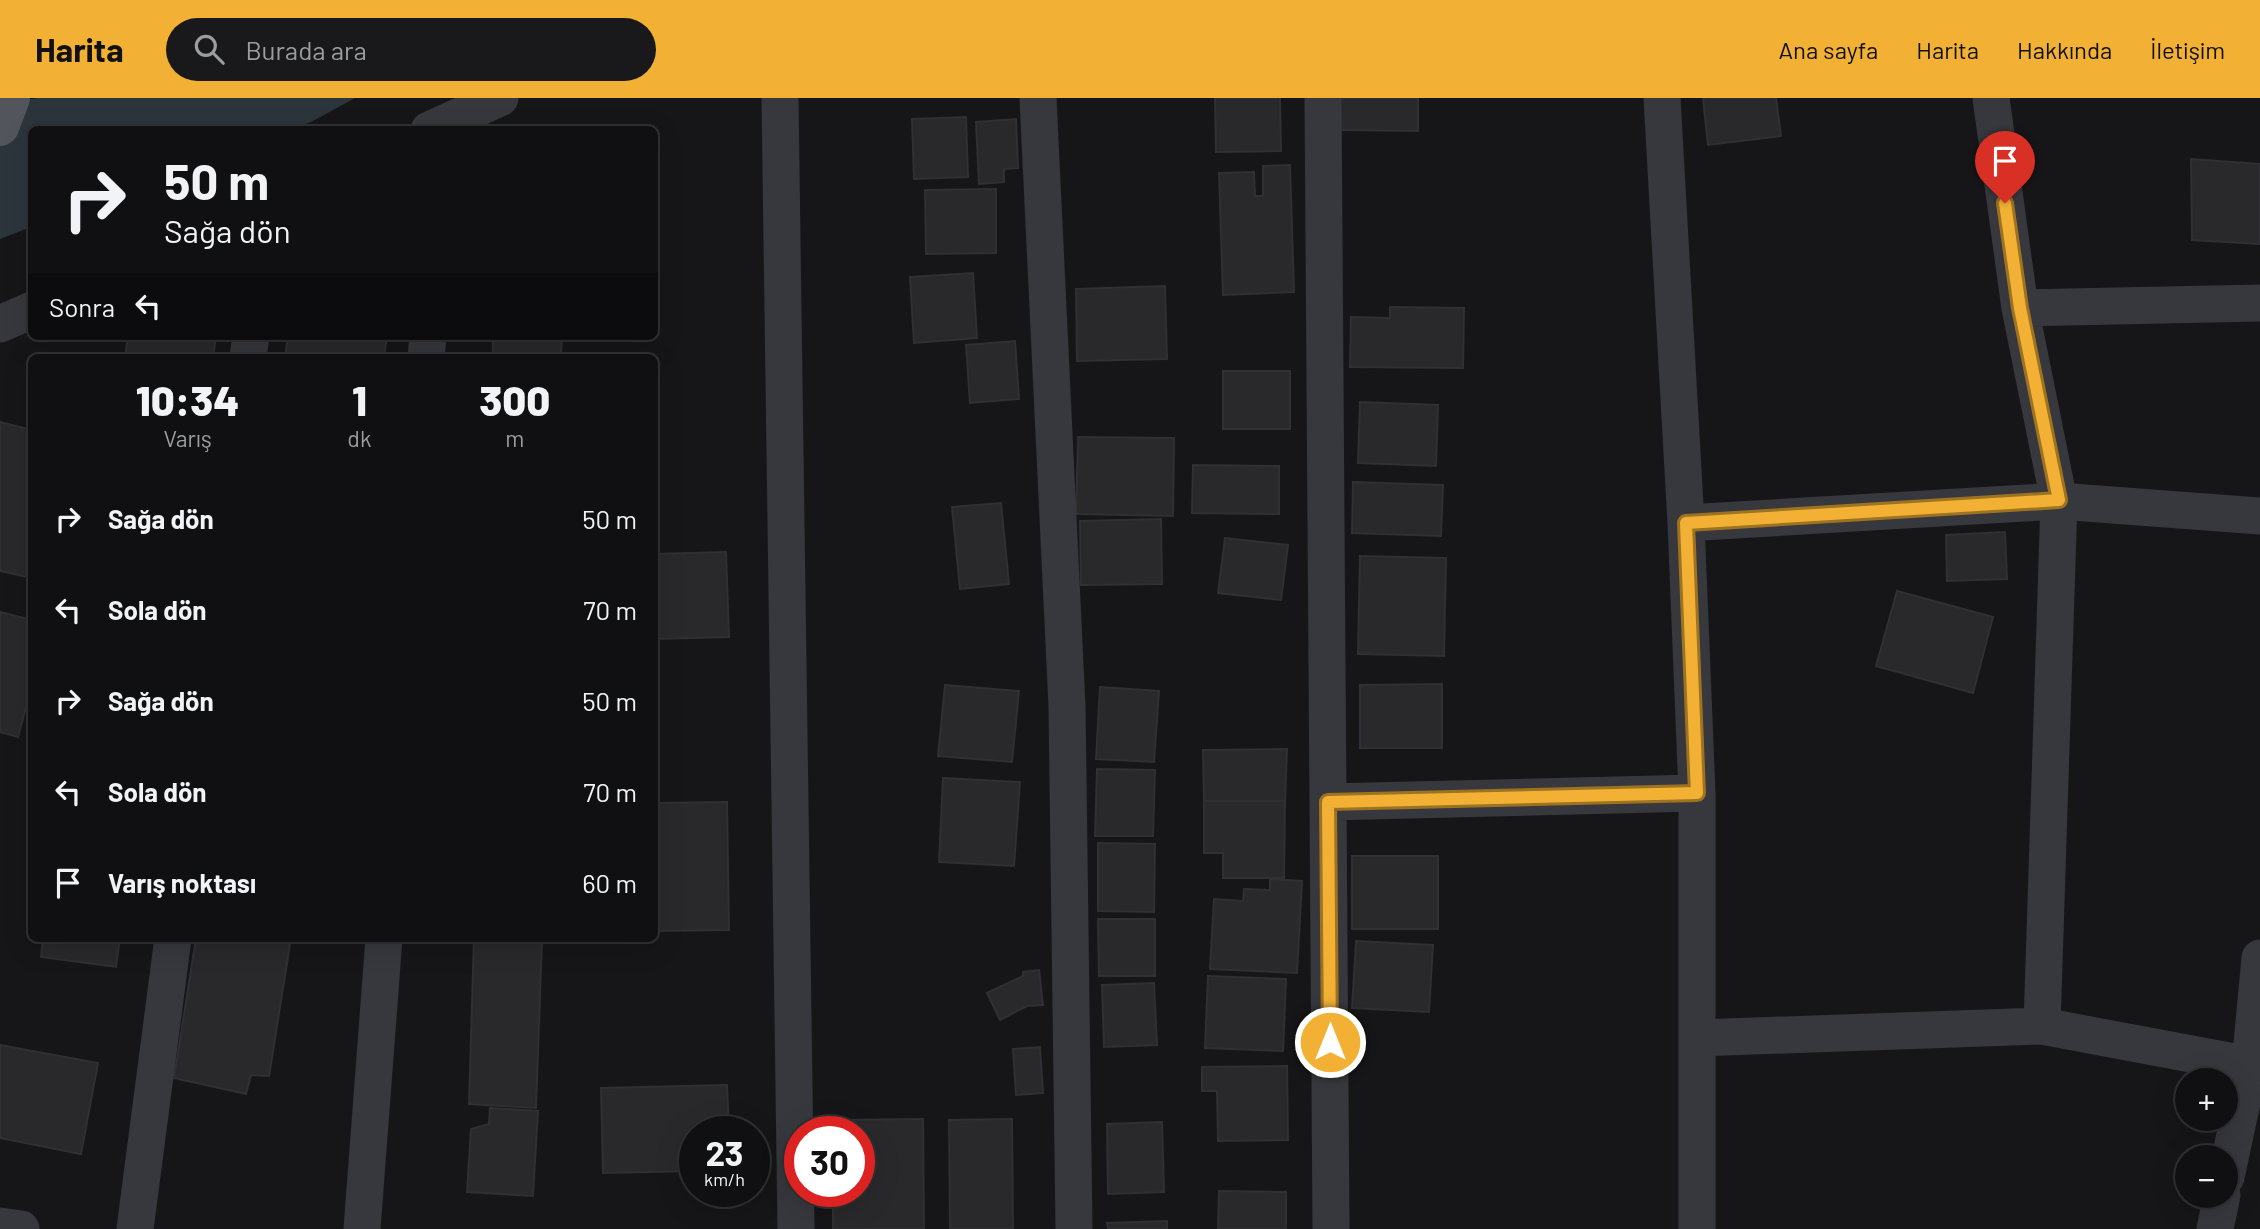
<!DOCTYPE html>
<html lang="tr">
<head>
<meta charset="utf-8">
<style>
	body { margin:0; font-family:Barlow,sans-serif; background:#19191b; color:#f1f3f6; height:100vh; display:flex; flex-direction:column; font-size:26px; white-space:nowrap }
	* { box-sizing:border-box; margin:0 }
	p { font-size:23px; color:#9c9d9f }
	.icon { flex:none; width:38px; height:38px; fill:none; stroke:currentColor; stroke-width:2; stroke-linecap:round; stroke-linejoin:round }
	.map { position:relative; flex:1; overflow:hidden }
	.details { position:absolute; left:28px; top:256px; width:630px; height:588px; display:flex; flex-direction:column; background:#101012; border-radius:10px; box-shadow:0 7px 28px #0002,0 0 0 2px #303032 }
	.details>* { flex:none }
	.banner { position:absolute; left:28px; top:28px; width:630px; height:214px; border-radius:10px; box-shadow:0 7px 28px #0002,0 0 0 2px #303032; background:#101012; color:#f1f3f6; overflow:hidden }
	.buttons { position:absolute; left:2175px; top:970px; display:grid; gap:14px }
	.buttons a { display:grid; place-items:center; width:63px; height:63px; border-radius:50%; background:#101012; box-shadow:0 7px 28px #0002,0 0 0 2px #303032; font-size:35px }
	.speed { position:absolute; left:679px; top:1018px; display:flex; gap:14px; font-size:35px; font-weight:700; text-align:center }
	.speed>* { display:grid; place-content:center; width:91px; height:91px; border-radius:50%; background:#101012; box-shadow:0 7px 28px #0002,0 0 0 2px #303032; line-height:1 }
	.speed small { font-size:18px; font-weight:400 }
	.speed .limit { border:10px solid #d22; background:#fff; color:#111 }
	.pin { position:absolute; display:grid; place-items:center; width:60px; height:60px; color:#fff; margin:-72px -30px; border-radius:50% 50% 50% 0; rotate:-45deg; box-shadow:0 0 7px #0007 }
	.pin .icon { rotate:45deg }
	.me { position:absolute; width:77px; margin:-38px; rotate:0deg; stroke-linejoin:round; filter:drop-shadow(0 0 5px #0008) }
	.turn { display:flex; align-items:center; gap:24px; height:147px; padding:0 21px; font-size:32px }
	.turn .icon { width:91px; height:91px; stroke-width:2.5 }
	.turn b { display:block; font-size:49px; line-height:60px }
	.then { display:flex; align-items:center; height:66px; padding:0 21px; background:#0003; gap:14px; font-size:26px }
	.eta { display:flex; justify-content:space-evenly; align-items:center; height:119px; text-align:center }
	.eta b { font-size:42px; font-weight:800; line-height:49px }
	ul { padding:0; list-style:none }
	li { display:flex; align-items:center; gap:21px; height:91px; padding:0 21px }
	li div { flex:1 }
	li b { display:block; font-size:26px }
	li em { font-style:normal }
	header { display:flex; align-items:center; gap:42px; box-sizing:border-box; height:98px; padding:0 35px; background:#f2b134; color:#111 }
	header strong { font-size:33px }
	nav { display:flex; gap:38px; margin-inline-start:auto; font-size:24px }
	.search { width:490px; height:63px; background:#19191b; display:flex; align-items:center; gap:18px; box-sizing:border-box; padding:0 24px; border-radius:38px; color:#9c9d9f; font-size:26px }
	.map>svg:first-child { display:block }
	.water { fill:#2c353c }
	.building { fill:#29292c; stroke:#303034; stroke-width:2 }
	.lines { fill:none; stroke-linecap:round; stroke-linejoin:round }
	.minor { stroke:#37383d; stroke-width:37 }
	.major { stroke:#53555c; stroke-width:38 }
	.route-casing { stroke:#9d7322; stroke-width:18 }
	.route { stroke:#f2b134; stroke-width:12 }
</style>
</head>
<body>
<header>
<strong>Harita</strong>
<div class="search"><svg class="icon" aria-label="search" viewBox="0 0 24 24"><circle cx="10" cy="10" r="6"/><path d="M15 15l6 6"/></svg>Burada ara</div>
<nav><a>Ana sayfa</a><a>Harita</a><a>Hakkında</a><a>İletişim</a></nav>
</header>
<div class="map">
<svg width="2260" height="1131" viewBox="0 0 2260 1131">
	<rect width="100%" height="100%" fill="#161618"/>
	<path class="water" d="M37 0H355L311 24 291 31 32 32 31 129 0 141V7Z"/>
	<path class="building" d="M1215 0H1280L1281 53 1216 54Z
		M1340 0H1418V33L1340 32Z
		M1703 0H1776L1781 38 1708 47Z
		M966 19 968 79 914 81 912 21Z
		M1016 21 1018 70 1004 71V84L979 86 976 24Z
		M2191 61 2260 66V146L2192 142Z
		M1290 67 1294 194 1223 197 1219 75 1254 74 1255 98H1263V68Z
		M996 91V155L926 156 925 92Z
		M973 175 977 240 914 245 910 179Z
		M1165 188 1167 261 1077 263 1076 191Z
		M1390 209 1464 210 1463 270 1350 269 1351 219 1390 220Z
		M128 238H216L213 259H125Z
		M288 238H387L384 259H285Z
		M493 238H562L561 259H493Z
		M1015 243 1019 301 970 305 966 247Z
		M1223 273H1290V331H1223Z
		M1360 304 1438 307 1436 368 1358 365Z
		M0 324 32 332V480L0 473Z
		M1078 339 1174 340 1173 418 1076 416Z
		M1193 367 1279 368V416L1192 415Z
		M1353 384 1443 387 1441 438 1352 435Z
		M1001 405 1009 486 960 491 952 409Z
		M1161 421 1162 486 1081 487 1080 423Z
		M2005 434 2007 481 1947 483 1946 437Z
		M1225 440 1288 447 1281 502 1218 495Z
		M726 454 729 539 654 541V456Z
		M1360 458 1446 460 1444 558 1358 556Z
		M1897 493 1993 519 1973 595 1876 568Z
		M0 514 32 522V586L18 639 0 634Z
		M1442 586V650H1360V587Z
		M945 587 1019 593 1012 664 938 658Z
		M1100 589 1159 593 1154 664 1096 661Z
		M1287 651 1285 703H1204L1203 652Z
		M1097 671 1155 672 1153 738H1095Z
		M943 680 1020 684 1014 768 939 764Z
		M1204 703H1285L1284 780H1223V755H1204Z
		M727 704 729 832 654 833V705Z
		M1098 745 1155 746 1154 814 1098 813Z
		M1352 758H1438V831H1352Z
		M1270 781 1302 783 1297 875 1210 871 1214 801 1243 803 1244 791 1270 792Z
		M1098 821H1155V878H1099Z
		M43 840H120L116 869 41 859Z
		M196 840H291L269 978 251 977 246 996 174 980Z
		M474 840H542L536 1010 469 1006Z
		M1356 843 1433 847 1429 914 1352 910Z
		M1039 872 1043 907 1027 908 1000 922 987 895 1023 878V874Z
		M1208 878 1286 881 1283 953 1205 950Z
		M1154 885 1157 947 1104 949 1102 887Z
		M0 947 98 965 81 1056 0 1040Z
		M1040 949 1043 995 1016 997 1013 951Z
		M1287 968 1288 1042 1218 1043 1217 993H1202V969Z
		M727 987 729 1034H695V1073L603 1075 601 990Z
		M490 1010 538 1013 533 1098 467 1094 471 1031 489 1026Z
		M923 1021 924 1131H833V1094H859V1034H833V1022Z
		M1012 1021 1013 1131H950L949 1022Z
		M1162 1024 1164 1094 1108 1096 1107 1026Z
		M1219 1093 1286 1094V1131H1218Z
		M1167 1123V1131H1108L1107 1125Z"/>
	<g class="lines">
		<path class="minor" d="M780 0 796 1131
			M1038 0 1067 608 1074 1131
			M1323 0 1331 1131
			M1662 0 1686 425 1697 695V1131
			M1991 0 2020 210 2059 403 2042 928
			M429 32 500 0
			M2020 210 2260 205
			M0 226 32 212
			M248 259 251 238
			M426 259 428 238
			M1686 425 2059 403 2260 418
			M1328 704 1697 695
			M1697 940 2042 928 2250 967
			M2226 1079 2250 967 2260 860
			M0 1128 21 1131
			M135 1131 173 840
			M362 1131 384 840
			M2215 1131 2222 1097"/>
		<path class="major" d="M0 29 11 0"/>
	</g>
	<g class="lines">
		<g class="route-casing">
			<path id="route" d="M1330 944 1328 704 1697 695 1686 425 2059 402 2020 210 2005 105"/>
		</g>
		<use href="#route" class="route"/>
	</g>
</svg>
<div class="buttons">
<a>+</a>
<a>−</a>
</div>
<div class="speed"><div>23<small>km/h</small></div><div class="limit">30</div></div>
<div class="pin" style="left:2005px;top:105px;background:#d93025"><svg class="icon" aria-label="arrive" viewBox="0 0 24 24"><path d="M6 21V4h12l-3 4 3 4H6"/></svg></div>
<svg class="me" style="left:1330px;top:944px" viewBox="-20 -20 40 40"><circle r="17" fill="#f2b134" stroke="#fff" stroke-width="3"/><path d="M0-11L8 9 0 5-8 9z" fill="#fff"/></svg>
<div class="banner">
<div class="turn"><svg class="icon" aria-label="right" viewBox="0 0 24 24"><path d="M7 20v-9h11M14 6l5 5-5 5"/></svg><div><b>50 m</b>Sağa dön</div></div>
<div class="then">Sonra<svg class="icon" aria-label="left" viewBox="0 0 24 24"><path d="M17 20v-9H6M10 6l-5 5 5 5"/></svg></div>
</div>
<section class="details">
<div class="eta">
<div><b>10:34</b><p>Varış</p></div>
<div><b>1</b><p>dk</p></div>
<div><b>300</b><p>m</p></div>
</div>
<ul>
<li><svg class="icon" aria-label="right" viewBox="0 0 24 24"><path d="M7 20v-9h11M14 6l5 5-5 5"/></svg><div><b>Sağa dön</b></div><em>50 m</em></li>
<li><svg class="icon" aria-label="left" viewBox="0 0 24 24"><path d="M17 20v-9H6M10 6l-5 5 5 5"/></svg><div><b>Sola dön</b></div><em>70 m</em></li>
<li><svg class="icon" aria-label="right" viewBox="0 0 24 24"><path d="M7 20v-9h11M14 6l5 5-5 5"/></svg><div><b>Sağa dön</b></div><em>50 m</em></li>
<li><svg class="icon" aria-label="left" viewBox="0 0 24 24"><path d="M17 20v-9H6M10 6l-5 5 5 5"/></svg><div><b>Sola dön</b></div><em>70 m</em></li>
<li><svg class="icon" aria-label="arrive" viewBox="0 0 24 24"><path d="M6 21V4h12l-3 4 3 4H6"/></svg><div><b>Varış noktası</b></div><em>60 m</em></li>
</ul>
</section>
</div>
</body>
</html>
